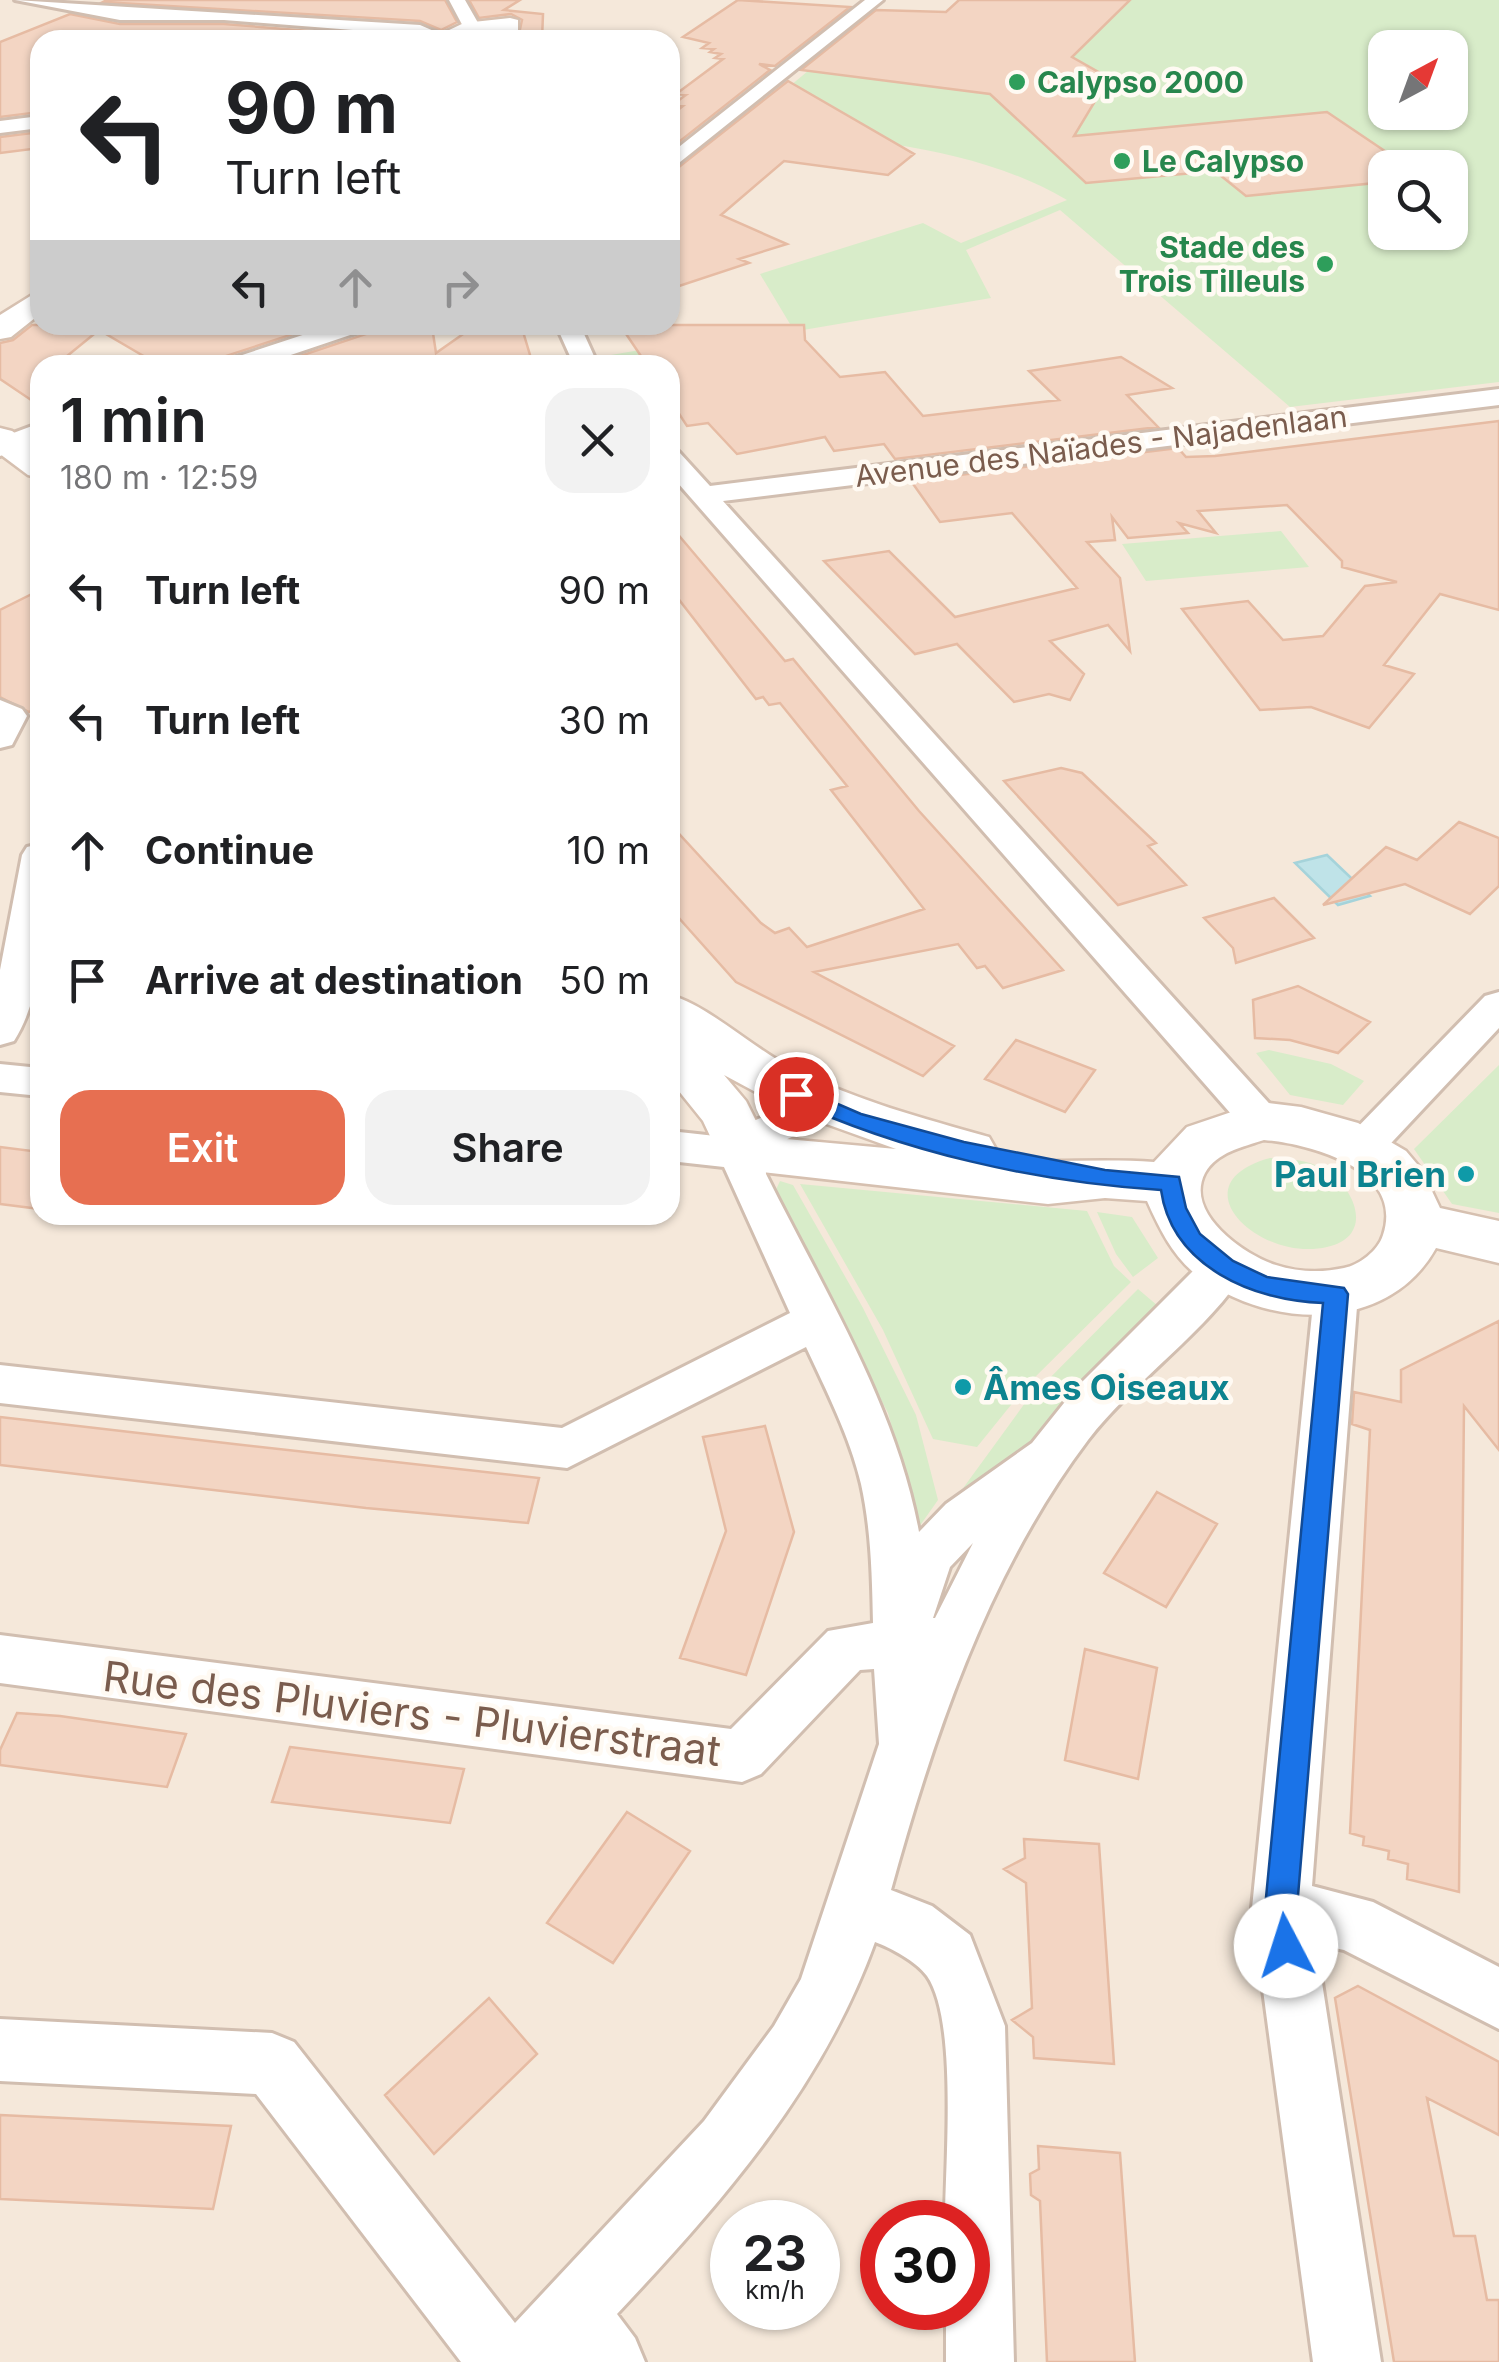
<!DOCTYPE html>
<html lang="en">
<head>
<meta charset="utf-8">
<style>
	body { margin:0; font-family:Inter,sans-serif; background:#f2f2f2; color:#202124; height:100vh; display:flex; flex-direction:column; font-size:38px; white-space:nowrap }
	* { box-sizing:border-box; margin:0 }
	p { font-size:32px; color:#757577 }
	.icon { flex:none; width:55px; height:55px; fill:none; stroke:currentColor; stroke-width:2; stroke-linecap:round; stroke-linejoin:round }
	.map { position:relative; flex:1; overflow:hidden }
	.sheet { position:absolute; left:30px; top:355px; width:650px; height:870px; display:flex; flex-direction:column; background:#fff; border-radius:30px; box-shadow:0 2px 8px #0004 }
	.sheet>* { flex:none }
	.hud { position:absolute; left:30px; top:30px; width:650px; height:305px; border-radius:30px; box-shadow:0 2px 8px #0004; background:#fff; color:#202124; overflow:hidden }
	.needle { width:65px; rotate:41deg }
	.fabs { position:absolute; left:1368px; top:30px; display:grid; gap:20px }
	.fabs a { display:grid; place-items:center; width:100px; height:100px; border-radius:20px; background:#fff; box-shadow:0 2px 8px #0004; font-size:50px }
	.speed { position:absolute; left:710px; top:2200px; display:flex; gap:20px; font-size:50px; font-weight:700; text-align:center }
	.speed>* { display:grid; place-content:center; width:130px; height:130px; border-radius:50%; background:#fff; box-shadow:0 2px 8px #0004; line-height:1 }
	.speed small { font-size:25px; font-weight:400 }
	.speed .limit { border:15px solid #d22; background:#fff; color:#111 }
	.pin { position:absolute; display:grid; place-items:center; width:85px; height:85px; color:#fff; margin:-42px; border:5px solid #fff; border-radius:50%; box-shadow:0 2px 10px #0007 }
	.me { position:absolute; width:110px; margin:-55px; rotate:355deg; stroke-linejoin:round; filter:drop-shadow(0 0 8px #0008) }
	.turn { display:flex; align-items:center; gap:35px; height:210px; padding:0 30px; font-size:45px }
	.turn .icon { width:130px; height:130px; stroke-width:2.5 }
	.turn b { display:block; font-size:70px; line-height:85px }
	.lanes { display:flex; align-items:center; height:95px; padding:0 30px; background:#0003; justify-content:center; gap:50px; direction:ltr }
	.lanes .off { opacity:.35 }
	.round { display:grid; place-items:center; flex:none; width:105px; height:105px; border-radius:30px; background:#f2f2f2 }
	.head { display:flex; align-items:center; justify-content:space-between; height:170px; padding:0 30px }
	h1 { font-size:60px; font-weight:600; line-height:75px }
	.action { display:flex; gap:20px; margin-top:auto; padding:20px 30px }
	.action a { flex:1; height:115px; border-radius:30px; background:#e76f51; color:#fff; font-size:40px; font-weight:600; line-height:115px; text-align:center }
	.action a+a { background:#f2f2f2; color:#202124 }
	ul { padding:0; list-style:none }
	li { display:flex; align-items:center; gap:30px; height:130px; padding:0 30px }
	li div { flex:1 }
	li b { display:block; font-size:38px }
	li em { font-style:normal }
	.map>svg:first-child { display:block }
	.residential { fill:#f5e8da; fill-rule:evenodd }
	.green { fill:#d8ecc9; fill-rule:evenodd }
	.water { fill:#bfe3e8; stroke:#a5d3da; stroke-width:2.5 }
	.building { fill:#f3d5c3; stroke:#e6bba3; stroke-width:2.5 }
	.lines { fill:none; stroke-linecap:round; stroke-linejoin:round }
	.street-casing { stroke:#d1beb0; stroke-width:6 }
	.secondary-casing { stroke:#d6c0b0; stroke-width:5 }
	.street { fill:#fff; fill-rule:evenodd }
	.secondary { fill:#fff; fill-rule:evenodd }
	.route { fill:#1a73e8; stroke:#114b97; stroke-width:2.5 }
	.leisure-dot { fill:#2e9e5b; stroke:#fffaf3; stroke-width:4 }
	.culture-dot { fill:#0f9aa8; stroke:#fffaf3; stroke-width:4 }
	.labels { text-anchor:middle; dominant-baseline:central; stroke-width:9; stroke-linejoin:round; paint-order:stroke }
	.far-leisure-label { font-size:30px; font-weight:bold; fill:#27864d; stroke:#fffaf3; text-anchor:start }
	.far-street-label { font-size:30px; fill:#7a5c4d; stroke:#fffaf3 }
	.culture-label { font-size:35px; font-weight:bold; fill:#0d838f; stroke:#fffaf3; text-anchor:end }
	.near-street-label { font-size:42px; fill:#7a5c4d; stroke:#fffaf3 }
</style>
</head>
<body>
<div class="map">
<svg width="1499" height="2362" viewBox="0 0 1499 2362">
	<rect width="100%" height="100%" fill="#fdf6ec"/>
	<path class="residential" d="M0 0H1499V2362H0ZM40 40H670V325H40ZM1385 48H1450V112H1385ZM1385 168H1450V232H1385ZM40 365H670V1215H40ZM732 2222H818V2308H732ZM882 2222H968V2308H882Z"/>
	<path class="green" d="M1122 0H1499V382L1290 407 1060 210 966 250 991 298 615 362 611 355 790 324 760 274 923 223 961 243 1067 200C970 143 852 140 742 126L850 36ZM1385 48H1450V112H1385ZM1385 168H1450V232H1385Z
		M1281 531 1309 567 1146 581 1122 544Z
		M1269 1050 1331 1064 1364 1081 1343 1105 1290 1095 1256 1053Z
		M1499 1065V1213L1452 1204 1414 1149Z
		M1270 1158C1289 1159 1307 1159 1323 1169 1355 1186 1376 1236 1327 1247 1260 1263 1175 1184 1270 1158Z
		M780 1181 793 1185 863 1308 916 1415 938 1500 919 1527 888 1413 777 1202 774 1194Z
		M800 1184 1087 1211 1114 1266 1131 1282 1028 1384 977 1447 933 1439 883 1330Z
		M1097 1212 1132 1217 1158 1258 1133 1277 1116 1254Z
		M1138 1289 1158 1306 1103 1357 999 1479 937 1524 1025 1403Z"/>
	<path class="water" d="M1327 855 1370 896 1338 905 1295 863Z"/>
	<path class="building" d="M107 0H445L457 22 441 30 420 21 103 2Z
		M469 0H520L504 10 543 14 542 40H482L519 34 522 20 511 14 479 18Z
		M738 0 850 7 775 66 759 64 770 70 670 149V116L683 106 672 105 686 95 676 94 723 59 715 58 721 54 710 52 714 49 702 48 709 43 683 37Z
		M959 0H1130L1072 57 1109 78 1074 136 1327 112 1410 168H1385V182L1246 196 1215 171 1086 183 990 94 801 70 876 10 946 12Z
		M70 14 120 24H224L420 40H40V112L0 117V42Z
		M788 81 914 154 888 175 784 161 721 215 787 244 739 259 749 263 670 289V174Z
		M40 132V148L0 153V137Z
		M32 325H321L226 356 220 365H159L99 330 56 365H40V406L0 379V343L13 340Z
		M373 325H417L433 333 436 353 476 325H521L533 365H273L366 334Z
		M620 325H804L805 340 840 377 885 372 923 416 1059 400 1029 371 1121 357 1172 388 1127 395 1158 427 895 459 884 444 834 451 825 437 737 454 708 423 687 426 670 400V365H647Z
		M1499 421V610L1440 594 1384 665 1414 674 1369 728 1311 707 1260 710 1182 609 1248 601 1283 640 1323 636 1365 586 1397 582 1342 567V561L1287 505 1198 511 1216 533 1179 523 1188 533 1128 538 1112 517 1115 540 1087 542 1120 578 1130 651 1108 625 1050 641 1084 674 1070 700 1049 694 1014 702 957 644 915 654 824 561 889 551 955 617 1077 588 1012 513 940 522 911 481 1178 448 1186 457 1215 456Z
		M670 525 785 661 793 659 919 811 1063 970 1003 988 985 966 977 968 958 944 814 972 954 1046 923 1076 736 982 670 908V824L761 923 775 933 789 928 807 947 924 909 831 790 847 786 780 703 769 705 763 697 756 699 670 588Z
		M40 590V706L29 712 0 697V610Z
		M1061 768 1082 773 1156 843 1148 846 1186 885 1118 905 1004 781Z
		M1459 822 1499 838V886L1470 914 1405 884 1323 905 1386 847 1417 860Z
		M1274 898 1314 938 1236 963 1233 948 1204 918Z
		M1298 986 1370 1022 1338 1053 1290 1040 1255 1038 1253 1000Z
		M1016 1040 1095 1070 1065 1112 985 1079Z
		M0 1147 40 1152V1209L0 1204Z
		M1499 1321V1450L1464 1406 1459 1892 1407 1879 1408 1864 1388 1859 1389 1851 1363 1845 1364 1837 1350 1833 1370 1430 1352 1424 1354 1392 1401 1402V1370Z
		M0 1417 234 1444 539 1478 528 1523 366 1508 0 1465Z
		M765 1426 794 1532 746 1675 680 1658 726 1531 703 1437Z
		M1157 1492 1217 1524 1166 1607 1104 1573Z
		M1085 1649 1157 1668 1138 1779 1065 1760Z
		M17 1713 60 1716 186 1734 167 1787 0 1765V1750Z
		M290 1747 464 1769 450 1823 272 1802Z
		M627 1812 690 1851 613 1963 547 1923Z
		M1024 1839 1099 1844 1114 2064 1034 2058 1033 2037 1012 2020 1032 2008 1026 1883 1004 1869 1025 1858Z
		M1358 1986 1499 2062V2135L1427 2098 1454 2236H1475L1487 2300H1499V2362H1394L1335 1998Z
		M489 1998 537 2054 434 2154 385 2095Z
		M0 2115 231 2126 213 2209 0 2199Z
		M1038 2146 1120 2153 1135 2362H1047L1040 2201 1031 2195 1030 2174 1039 2169Z"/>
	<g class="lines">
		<g class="street-casing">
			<path id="street" d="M15 0 420 25 450 38 430 40 417 35 224 20H120Z
				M449 0H465L481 28 478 32H466Z
				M865 0H883L670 170V154Z
				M40 116V128L0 133V121Z
				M333 325H369L365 330 261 365H224L227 360Z
				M556 325H580L598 365H574Z
				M1499 389V405L723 501 1276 1111 1282 1121 1276 1131 1261 1135 1246 1131 670 474V450L679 452 710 486Z
				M40 423V441L0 456V438Z
				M0 700 22 709 27 716 12 745 0 748Z
				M40 844C40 910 50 983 14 1041L0 1045V970L22 855 27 847Z
				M1499 992V1028L1378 1157 1363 1162 1348 1157 1342 1147 1348 1137 1485 996Z
				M0 1064 40 1068V1096L0 1092Z
				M822 1092 836 1096 842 1106C826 1133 784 1131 765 1156L766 1174C823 1289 896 1405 919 1532L946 1504 1032 1443 1076 1388 1209 1255 1225 1250 1241 1255 1247 1267C1215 1325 1132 1382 1088 1440 989 1571 934 1734 891 1890L932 1906 970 1935 1005 2026 1014 2362H946V2308H968V2222H945C945 2165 958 2020 927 1976 916 1961 891 1948 875 1942 822 2089 722 2202 617 2314L635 2338 645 2362H461L256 2094 0 2081V2019L272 2033 294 2042 515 2323 704 2121 774 2026 801 1979 879 1744 874 1669 860 1670 761 1774 742 1782 0 1683V1635L731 1729 828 1631 873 1623C872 1576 871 1529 861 1484 850 1437 826 1390 806 1347L567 1468 0 1403V1365L562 1428 790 1313 724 1167 670 1161V1131L734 1138 744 1125ZM973 1543 935 1618H933L950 1567Z
				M1336 1277 1352 1282 1358 1294 1312 1886 1373 1902 1499 1967V2029L1344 1950 1316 1944 1381 2362H1313L1252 1908 1314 1294 1320 1282Z"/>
		</g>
		<g class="secondary-casing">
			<path id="secondary" d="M510 18 518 20V30L460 40H428L464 23Z
				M40 290V314L11 337 0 339V315Z
				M0 428 12 431 40 451V478L28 475 0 454Z
				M670 995C708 1005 755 1050 794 1069 857 1101 922 1118 989 1137L997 1151 993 1159C1047 1164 1099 1158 1154 1162L1187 1127 1261 1102 1301 1107 1358 1123 1406 1151 1422 1170 1440 1208 1499 1221V1263L1436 1248C1389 1333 1271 1330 1199 1277 1173 1257 1160 1230 1147 1201L1105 1198 1048 1204 725 1168 703 1121 670 1080ZM724 1075 793 1112 896 1149 764 1137 746 1101ZM1264 1140C1310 1144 1405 1169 1383 1235 1378 1251 1359 1265 1344 1268 1322 1273 1297 1272 1276 1265 1244 1255 1184 1213 1205 1173 1217 1152 1243 1147 1264 1140Z"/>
		</g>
		<use href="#street" class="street"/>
		<use href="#secondary" class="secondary"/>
	</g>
	<path class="route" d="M796 1086 861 1114 964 1142 1105 1170 1179 1177 1186 1208 1200 1234 1233 1261 1267 1277 1344 1288 1348 1294 1297 1908 1302 1946 1298 1957 1286 1961 1275 1957 1265 1908 1323 1303C1254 1301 1172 1267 1161 1190 1036 1182 902 1152 789 1099V1088Z"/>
	<g class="leisure-dot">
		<circle cx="1017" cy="82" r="10"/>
		<circle cx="1122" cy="161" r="10"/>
		<circle cx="1325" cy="264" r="10"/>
	</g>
	<g class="culture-dot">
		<circle cx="1466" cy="1174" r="10"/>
		<circle cx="963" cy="1387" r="10"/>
	</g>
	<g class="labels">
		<g class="far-leisure-label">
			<text x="1037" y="82">Calypso 2000</text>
			<text x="1142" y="161">Le Calypso</text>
			<text x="1305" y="247" text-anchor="end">Stade des<tspan x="1305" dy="34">Trois Tilleuls</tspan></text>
		</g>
		<g class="far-street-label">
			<text transform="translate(1101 446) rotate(-7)">Avenue des Naïades - Najadenlaan</text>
		</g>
		<g class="culture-label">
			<text x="1446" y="1174">Paul Brien</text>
			<text x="983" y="1387" text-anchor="start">Âmes Oiseaux</text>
		</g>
		<g class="near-street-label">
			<text transform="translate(412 1713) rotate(7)">Rue des Pluviers - Pluvierstraat</text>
		</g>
	</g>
</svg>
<div class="fabs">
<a><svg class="needle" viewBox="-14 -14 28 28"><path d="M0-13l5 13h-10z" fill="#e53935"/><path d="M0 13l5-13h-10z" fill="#757577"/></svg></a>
<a><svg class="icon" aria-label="search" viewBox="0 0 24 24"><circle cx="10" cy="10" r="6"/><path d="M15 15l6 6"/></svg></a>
</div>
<div class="speed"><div>23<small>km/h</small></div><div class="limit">30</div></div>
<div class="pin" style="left:796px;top:1094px;background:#d93025"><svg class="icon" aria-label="arrive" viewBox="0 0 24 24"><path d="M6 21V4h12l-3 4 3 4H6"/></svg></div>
<svg class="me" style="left:1286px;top:1946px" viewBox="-20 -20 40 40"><circle r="19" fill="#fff"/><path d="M0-13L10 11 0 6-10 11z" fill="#1a73e8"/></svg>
<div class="hud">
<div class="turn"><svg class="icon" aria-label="left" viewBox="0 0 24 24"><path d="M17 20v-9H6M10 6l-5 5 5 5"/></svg><div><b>90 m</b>Turn left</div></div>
<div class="lanes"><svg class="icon" aria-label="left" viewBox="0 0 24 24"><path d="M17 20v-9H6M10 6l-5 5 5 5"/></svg><svg class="icon off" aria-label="ahead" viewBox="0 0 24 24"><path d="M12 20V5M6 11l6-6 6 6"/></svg><svg class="icon off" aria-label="right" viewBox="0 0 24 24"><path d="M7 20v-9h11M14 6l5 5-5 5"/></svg></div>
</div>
<section class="sheet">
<div class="head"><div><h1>1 min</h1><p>180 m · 12:59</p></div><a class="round"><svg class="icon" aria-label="close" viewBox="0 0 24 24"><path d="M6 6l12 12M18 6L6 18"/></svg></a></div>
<ul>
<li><svg class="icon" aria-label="left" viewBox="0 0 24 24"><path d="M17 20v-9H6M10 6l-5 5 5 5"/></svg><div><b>Turn left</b></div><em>90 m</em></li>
<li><svg class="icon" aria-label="left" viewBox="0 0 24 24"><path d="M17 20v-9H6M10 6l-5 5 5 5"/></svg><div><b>Turn left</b></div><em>30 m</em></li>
<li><svg class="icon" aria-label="ahead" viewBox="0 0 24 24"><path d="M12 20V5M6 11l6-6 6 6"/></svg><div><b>Continue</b></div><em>10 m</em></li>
<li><svg class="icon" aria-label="arrive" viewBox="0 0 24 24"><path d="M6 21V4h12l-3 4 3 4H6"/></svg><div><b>Arrive at destination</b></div><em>50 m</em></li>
</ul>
<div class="action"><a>Exit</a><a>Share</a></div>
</section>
</div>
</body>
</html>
